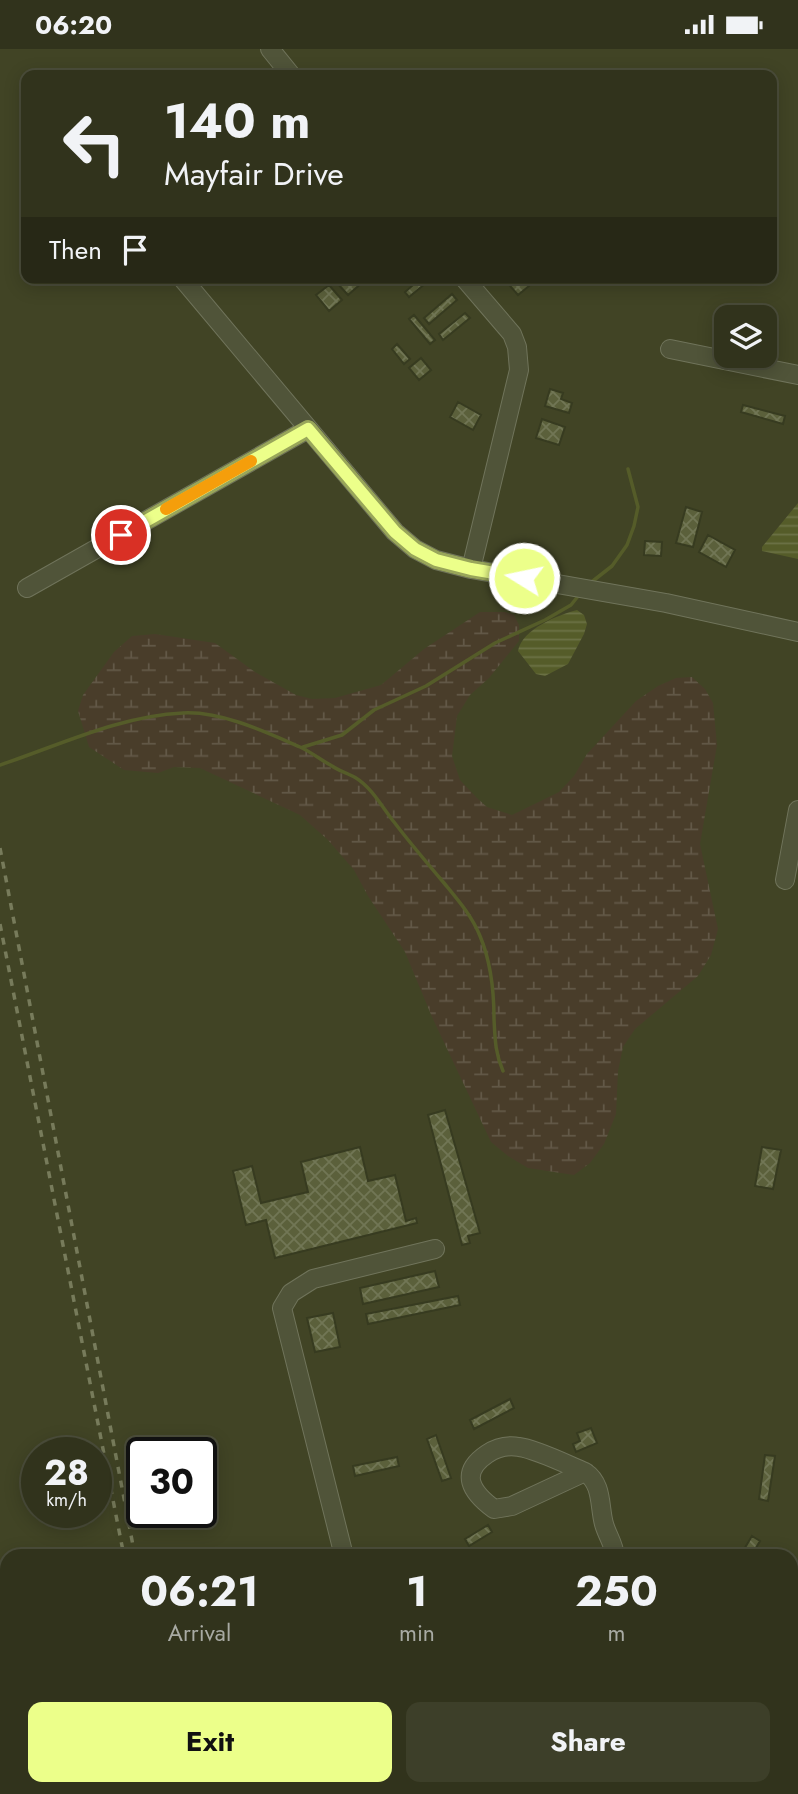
<!DOCTYPE html>
<html lang="en">
<head>
<meta charset="utf-8">
<style>
	body { margin:0; font-family:Jost,sans-serif; background:#3d3f29; color:#f1f3f6; height:100vh; display:flex; flex-direction:column; font-size:26px; white-space:nowrap }
	* { box-sizing:border-box; margin:0 }
	p { font-size:23px; color:#a8aaa3 }
	.icon { flex:none; width:38px; height:38px; fill:none; stroke:currentColor; stroke-width:2; stroke-linecap:round; stroke-linejoin:round }
	.map { position:relative; flex:1; overflow:hidden }
	.panel { position:absolute; left:0px; top:1500px; width:798px; height:247px; display:flex; flex-direction:column; background:#31331c; border-radius:21px 21px 0 0; box-shadow:0 4px 18px #0003,0 0 0 2px #4c4e3b }
	.panel>* { flex:none }
	.hud { position:absolute; left:21px; top:21px; width:756px; height:214px; border-radius:14px; box-shadow:0 4px 18px #0003,0 0 0 2px #4c4e3b; background:#31331c; color:#f1f3f6; overflow:hidden }
	.fabs { position:absolute; left:714px; top:256px; display:grid; gap:14px }
	.fabs a { display:grid; place-items:center; width:63px; height:63px; border-radius:14px; background:#31331c; box-shadow:0 4px 18px #0003,0 0 0 2px #4c4e3b; font-size:35px }
	.speed { position:absolute; left:21px; top:1388px; display:flex; gap:14px; font-size:35px; font-weight:700; text-align:center }
	.speed>* { display:grid; place-content:center; width:91px; height:91px; border-radius:50%; background:#31331c; box-shadow:0 4px 18px #0003,0 0 0 2px #4c4e3b; line-height:1 }
	.speed small { font-size:18px; font-weight:400 }
	.speed .limit { border:4px solid #111; border-radius:10px; background:#fff; color:#111 }
	.pin { position:absolute; display:grid; place-items:center; width:60px; height:60px; color:#fff; margin:-30px; border:4px solid #fff; border-radius:50%; box-shadow:0 2px 7px #0007 }
	.me { position:absolute; width:77px; margin:-38px; rotate:280deg; stroke-linejoin:round; filter:drop-shadow(0 0 5px #0008) }
	.turn { display:flex; align-items:center; gap:24px; height:147px; padding:0 28px; font-size:32px }
	.turn .icon { width:91px; height:91px; stroke-width:2.5 }
	.turn b { display:block; font-size:49px; line-height:60px }
	.then { display:flex; align-items:center; height:66px; padding:0 28px; background:#0003; gap:14px; font-size:26px }
	.eta { display:flex; justify-content:space-evenly; align-items:center; height:119px; text-align:center }
	.eta b { font-size:42px; font-weight:700; line-height:49px }
	.action { display:flex; gap:14px; margin-top:auto; padding:14px 28px }
	.action a { flex:1; height:80px; border-radius:14px; background:#ecff8a; color:#111; font-size:28px; font-weight:700; line-height:80px; text-align:center }
	.action a+a { background:#3d3f29; color:#f1f3f6 }
	.status { display:flex; justify-content:space-between; align-items:center; height:49px; padding:0 35px; background:#31331c; direction:ltr }
	.status svg { height:19px; fill:currentColor }
	.map>svg:first-child { display:block }
	.wetland { fill:url(#wetland-marsh) }
	.water { fill:url(#water-rules) }
	.lines { fill:none; stroke-linecap:round; stroke-linejoin:round }
	.stream { stroke:#555c29; stroke-width:3.5 }
	.building { fill:url(#building-cross-hatch); stroke:#373b20; stroke-width:2 }
	.minor-casing { stroke:#70745b; stroke-width:20 }
	.major-casing { stroke:#5c6046; stroke-width:25 }
	.minor { stroke:#505439; stroke-width:18 }
	.major { stroke:#707457; stroke-width:23 }
	.rail { stroke:#777b5b; stroke-width:3.5; stroke-dasharray:7 7; stroke-linecap:butt }
	.route-casing { stroke:#99a65a; stroke-width:18 }
	.route { stroke:#ecff8a; stroke-width:12 }
	.slow { stroke:#f59e0b; stroke-width:12 }
</style>
</head>
<body>
<div class="status"><b>06:20</b><svg viewBox="0 0 49 12"><path d="M0 12V9h3v3zM5 12V6h3v6zM10 12V3h3v9zM15 12V0h3v12zM26 1h20v11H26zM47 4h2v5h-2z"/></svg></div>
<div class="map">
<svg width="798" height="1745" viewBox="0 0 798 1745">
	<defs>
		<pattern id="wetland-marsh" width="20" height="14" patternUnits="userSpaceOnUse" patternTransform="scale(1.75)"><rect width="20" height="14" fill="#493d2a"/><path d="M1 5h8M5 5V1M11 12h8M15 12V8" fill="none" stroke="#625847"/></pattern>
		<pattern id="water-rules" width="6" height="5" patternUnits="userSpaceOnUse" patternTransform="scale(1.75)"><rect width="6" height="5" fill="#555c29"/><path d="M0 2.5h6" fill="none" stroke="#6c7246"/></pattern>
		<pattern id="building-cross-hatch" width="8" height="8" patternUnits="userSpaceOnUse" patternTransform="scale(1.75)"><rect width="8" height="8" fill="#5b603b"/><path d="M0 0l8 8M0 8l8-8" fill="none" stroke="#717655"/></pattern>
	</defs>
	<rect width="100%" height="100%" fill="#414425"/>
	<path class="wetland" d="M480 563H505L514 566 519 576V592L489 629 470 646 457 667 452 707 460 731 477 749 487 758 512 766 559 743 574 727 587 705 636 652 658 637 676 629 692 628 705 640 713 654 717 696 700 795 718 880 711 906 698 927 635 980 623 998 618 1022 616 1065 604 1095 590 1114 574 1126 528 1119 508 1107 491 1093 432 968 405 903 368 847 354 821 328 791 300 766 200 719 174 718 158 724 124 721 89 698 78 662 83 646 114 603 132 587 155 585 215 594 255 623 296 646 312 650 335 649 381 636 424 600Z"/>
	<path class="water" d="M798 454V510L762 502V498Z
		M577 561 584 566 587 575 584 585 568 615 545 627 536 625 518 602C522 580 558 566 577 561Z"/>
	<g class="lines">
		<path class="stream" d="M589 535 612 517 627 496 634 477 638 458 628 420
			M303 698 342 686 374 661 426 637 495 594 545 571 571 556 579 546
			M0 716C60 696 119 667 183 664 221 662 266 683 300 698 311 703 321 711 332 717 339 722 348 724 356 729 372 739 382 758 394 773 410 794 427 814 444 834 458 851 472 867 480 887 491 913 494 942 494 970 495 989 495 1004 503 1022"/>
	</g>
	<path class="building" d="M345 229H361L364 232 348 246 338 235Z
		M421 229H432L409 248 405 243Z
		M505 229H522L529 237 518 246 504 230Z
		M329 236 342 251 329 262 316 246Z
		M452 245 457 251 429 275 424 269Z
		M465 264 470 269 443 291 439 285Z
		M414 266 435 291 430 295 409 270Z
		M397 295 410 310 404 315 392 300Z
		M421 309 431 321 419 331 409 319Z
		M550 340 563 344 561 350 572 354 569 364 545 357Z
		M458 353 481 366 473 381 450 368Z
		M743 356 785 367 783 375 741 363Z
		M542 370 565 378 559 396 536 389Z
		M686 458 702 463 693 498 676 494Z
		M708 486 735 501 726 518 699 503Z
		M645 492 662 493 661 507 644 506Z
		M445 1061 480 1184 468 1187 470 1194 462 1196 428 1066Z
		M360 1098 368 1132 395 1126 406 1172 416 1169 417 1174 275 1209 266 1171 246 1176 233 1122 252 1117 261 1154 308 1143 301 1113Z
		M762 1098 781 1101 773 1140 755 1137Z
		M435 1222 439 1238 363 1255 360 1239Z
		M458 1247 460 1256 368 1275 366 1265Z
		M333 1264 340 1298 315 1303 307 1269Z
		M510 1350 514 1359 474 1380 470 1371Z
		M591 1379 597 1394 576 1403 573 1395 580 1392 577 1384Z
		M436 1386 451 1429 442 1432 427 1390Z
		M765 1406 775 1407 768 1452 759 1450Z
		M397 1408 399 1417 355 1427 353 1417Z
		M488 1476 492 1483 469 1497 465 1490Z
		M752 1487 760 1492 751 1507H740Z"/>
	<g class="lines">
		<g class="minor-casing">
			<path id="minor" d="M270 0 291 26
				M182 229 395 483 415 500 436 511 471 520 666 554 798 583
				M464 229 512 285 517 298 519 321 471 520
				M670 300 798 326
				M27 539 308 380
				M785 831 798 761
				M585 1423 512 1457 494 1460C471 1443 459 1424 487 1405 496 1399 508 1396 519 1398 536 1400 568 1416 585 1423 603 1435 599 1457 604 1475 607 1486 614 1495 615 1507
				M344 1507 282 1259 291 1244 313 1230 435 1200
				M404 1740 406 1745
				M594 1745 606 1740"/>
		</g>
		<g class="major-casing">
			<path id="major" d="M791 1619 798 1602
				M791 1680 798 1668
				M724 1745 727 1740
				M754 1745 757 1740"/>
		</g>
		<use href="#minor" class="minor"/>
		<use href="#major" class="major"/>
		<path class="rail" d="M0 799 135 1507
			M0 875 124 1507
			M171 1740 172 1745"/>
	</g>
	<g class="lines">
		<g class="route-casing">
			<path id="route" d="M121 486 308 380 395 483 415 500 436 511 471 520 524 529"/>
		</g>
		<use href="#route" class="route"/>
		<path class="slow" d="M166 460 251 412"/>
	</g>
</svg>
<div class="fabs">
<a><svg class="icon" aria-label="layers" viewBox="0 0 24 24"><path d="M12 4l9 5-9 5-9-5zM3 14l9 5 9-5"/></svg></a>
</div>
<div class="speed"><div>28<small>km/h</small></div><div class="limit">30</div></div>
<div class="pin" style="left:121px;top:486px;background:#d93025"><svg class="icon" aria-label="arrive" viewBox="0 0 24 24"><path d="M6 21V4h12l-3 4 3 4H6"/></svg></div>
<svg class="me" style="left:524px;top:529px" viewBox="-20 -20 40 40"><circle r="17" fill="#ecff8a" stroke="#fff" stroke-width="3"/><path d="M0-11L8 9 0 5-8 9z" fill="#fff"/></svg>
<div class="hud">
<div class="turn"><svg class="icon" aria-label="left" viewBox="0 0 24 24"><path d="M17 20v-9H6M10 6l-5 5 5 5"/></svg><div><b>140 m</b>Mayfair Drive</div></div>
<div class="then">Then<svg class="icon" aria-label="arrive" viewBox="0 0 24 24"><path d="M6 21V4h12l-3 4 3 4H6"/></svg></div>
</div>
<section class="panel">
<div class="eta">
<div><b>06:21</b><p>Arrival</p></div>
<div><b>1</b><p>min</p></div>
<div><b>250</b><p>m</p></div>
</div>
<div class="action"><a>Exit</a><a>Share</a></div>
</section>
</div>
</body>
</html>
